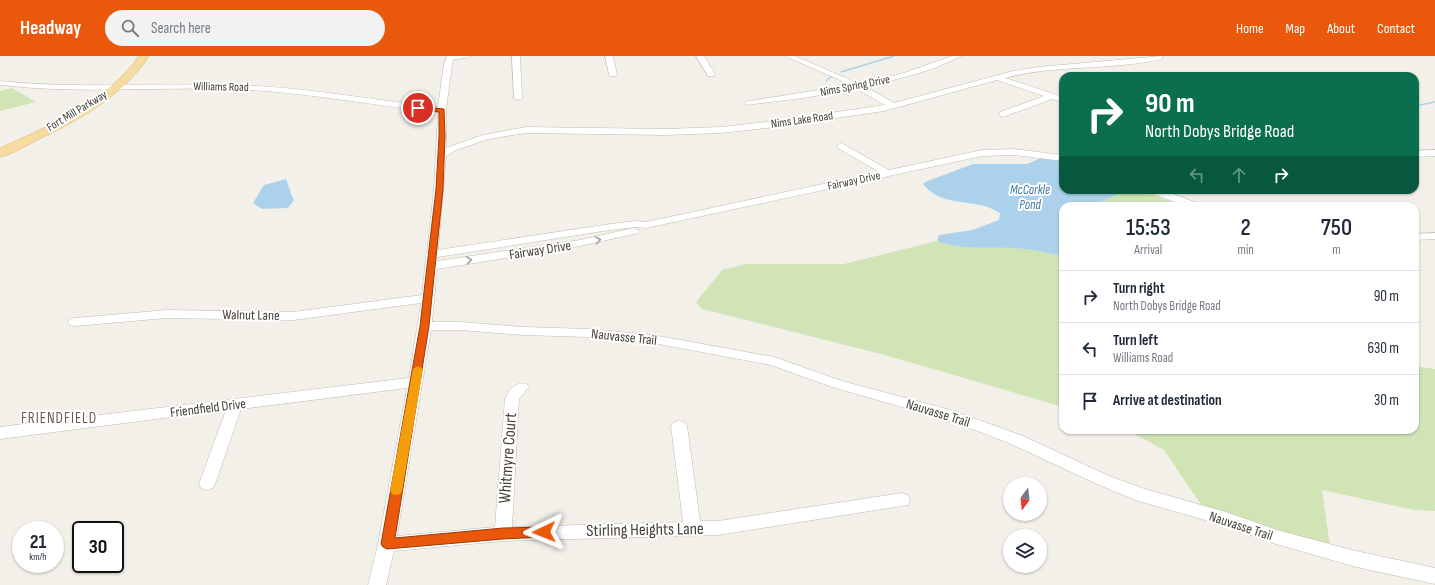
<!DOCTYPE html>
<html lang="en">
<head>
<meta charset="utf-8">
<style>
	body { margin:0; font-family:"Sofia Sans Condensed",sans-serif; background:#f2f2f3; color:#1f2937; height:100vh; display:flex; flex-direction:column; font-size:15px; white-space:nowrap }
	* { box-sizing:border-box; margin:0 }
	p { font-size:13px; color:#747a83 }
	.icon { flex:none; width:22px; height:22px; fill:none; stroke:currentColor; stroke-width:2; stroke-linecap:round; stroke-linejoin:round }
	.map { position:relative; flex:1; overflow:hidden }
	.drawer { position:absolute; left:1059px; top:146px; width:360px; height:232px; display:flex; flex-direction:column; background:#fff; border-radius:12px; box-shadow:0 1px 3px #0004 }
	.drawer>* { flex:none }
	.guide { position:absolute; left:1059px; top:16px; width:360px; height:122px; border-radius:12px; box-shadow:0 1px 3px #0004; background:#0b6e4f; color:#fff; overflow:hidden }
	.needle { width:26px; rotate:195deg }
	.tools { position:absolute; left:1003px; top:421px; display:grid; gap:8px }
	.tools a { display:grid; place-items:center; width:44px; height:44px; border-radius:50%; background:#fff; box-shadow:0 1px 3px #0004; font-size:20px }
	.speed { position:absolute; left:12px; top:465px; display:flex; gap:8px; font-size:20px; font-weight:700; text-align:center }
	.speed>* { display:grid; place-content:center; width:52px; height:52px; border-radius:50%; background:#fff; box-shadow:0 1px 3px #0004; line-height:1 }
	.speed small { font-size:10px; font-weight:400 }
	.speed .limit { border:2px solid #111; border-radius:6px; background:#fff; color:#111 }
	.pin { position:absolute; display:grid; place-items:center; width:34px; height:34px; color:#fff; margin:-17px; border:2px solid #fff; border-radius:50%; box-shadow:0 1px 4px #0007 }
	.me { position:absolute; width:44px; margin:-22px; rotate:268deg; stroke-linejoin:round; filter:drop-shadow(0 0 3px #0008) }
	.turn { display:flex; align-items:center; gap:14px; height:84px; padding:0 20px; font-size:18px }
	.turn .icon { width:52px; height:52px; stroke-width:2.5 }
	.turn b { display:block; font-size:28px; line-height:34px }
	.lanes { display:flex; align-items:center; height:38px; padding:0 20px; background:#0003; justify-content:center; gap:20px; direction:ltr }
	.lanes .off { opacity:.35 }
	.eta { display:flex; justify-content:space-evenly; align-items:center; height:68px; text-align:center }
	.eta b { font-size:24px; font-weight:600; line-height:28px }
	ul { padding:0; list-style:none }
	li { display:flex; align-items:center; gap:12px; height:52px; padding:0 20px; border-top:1px solid #e0e1e3 }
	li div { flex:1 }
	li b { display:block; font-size:15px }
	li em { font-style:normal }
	header { display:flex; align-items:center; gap:24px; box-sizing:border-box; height:56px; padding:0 20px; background:#ea580c; color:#fff }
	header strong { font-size:19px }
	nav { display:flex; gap:22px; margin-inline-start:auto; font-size:14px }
	.search { width:280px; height:36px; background:#f2f2f3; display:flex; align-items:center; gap:10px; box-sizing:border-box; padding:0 14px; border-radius:22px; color:#747a83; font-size:15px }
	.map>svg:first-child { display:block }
	.green { fill:#d0e4b6 }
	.water { fill:#abd2ea }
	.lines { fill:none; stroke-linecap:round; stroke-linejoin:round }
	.stream { stroke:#abd2ea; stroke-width:1.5 }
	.minor-casing { stroke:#c1bab0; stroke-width:1 }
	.major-casing { stroke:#dab871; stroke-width:1 }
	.minor { fill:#fff; fill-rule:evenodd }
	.major { fill:#f5dba0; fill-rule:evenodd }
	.oneway { stroke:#a2a09c }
	.route { fill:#ea580c; stroke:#983908 }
	.slow { fill:#f59e0b }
	.labels { text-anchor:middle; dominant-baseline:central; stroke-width:4; stroke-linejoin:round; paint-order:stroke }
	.far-street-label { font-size:12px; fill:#464038; stroke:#fff }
	.far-water-label { font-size:13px; font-style:italic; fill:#3878a1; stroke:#fff }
	.street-label { font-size:14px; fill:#464038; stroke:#fff }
	.neighbourhood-label { font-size:15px; letter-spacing:1px; fill:#685e50; stroke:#fff }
	.near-street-label { font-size:17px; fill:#464038; stroke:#fff }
</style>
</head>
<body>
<header>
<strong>Headway</strong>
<div class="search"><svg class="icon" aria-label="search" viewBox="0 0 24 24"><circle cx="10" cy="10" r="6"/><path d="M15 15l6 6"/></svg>Search here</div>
<nav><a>Home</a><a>Map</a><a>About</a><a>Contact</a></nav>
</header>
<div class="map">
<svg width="1435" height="529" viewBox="0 0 1435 529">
	<rect width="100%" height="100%" fill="#f3f0e9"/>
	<path class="green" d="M12 32 36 46 0 55V35Z
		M1126 134H1139L1183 150H1093Z
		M937 185C959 194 987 191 1011 192 1029 192 1045 197 1063 200V351L885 299 702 253 696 246 722 214 746 208H844Z
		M1415 310 1435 313V455L1414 454 1322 434 1330 490 1202 450 1164 394 1127 374H1415Z"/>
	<path class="water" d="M1041 102 1063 105V134H1126L1093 150H1063V200C1045 197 1029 192 1011 192 987 191 959 194 937 185L939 179 972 174 999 164 1000 157C996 155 992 153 988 151 966 144 939 149 923 128L925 126 973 108H1027Z
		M286 123C289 130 290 137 294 144L288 152 262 153 253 147 264 129Z"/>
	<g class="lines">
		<path class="stream" d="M841 16 894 0
			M826 25 832 20
			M1415 50 1435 46"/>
		<g class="minor-casing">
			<path id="minor" d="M447 0H471L467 2 454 3 452 8 446 54V92L483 79 526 71 665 73 721 71 767 66 885 49 857 33 803 42 746 49 745 47 746 45H749L851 29 785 0H795L860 28 904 17 952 0H962L935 12 909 20 866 31 894 47 1013 15 1039 11 1162 0V3C1110 15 1056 8 1005 22L1063 41V46L1052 43 1003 61 1000 60 999 58 1000 56 1044 40 997 24 884 55 767 72 721 77 665 79 526 77 488 83 456 94 446 100 438 194 603 169 636 165 646 166 879 116 838 92 836 90 841 87 889 114 982 94 1014 93 1063 99V105L1014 99 982 100 646 172 636 171 603 175 438 201 437 205 580 184 634 172 640 175 638 177 580 190 437 213 432 266H461L523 271 589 273 653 279 774 301 842 325 947 353 993 369 1023 380 1109 420 1145 433 1229 457 1277 474 1356 495 1435 512V528L1356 511 1276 488 1226 470 1135 444 1097 428 1011 388 983 377 937 361 832 331 771 309 653 287 589 281 523 279 461 274H431L397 480 495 471 505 342C510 333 517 325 527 328L529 331 519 343 512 471 683 466 671 370 674 366 679 365 684 366 687 370 700 465H718L902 437 908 439 910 444 908 449 718 479 503 485 394 495 386 529H368L378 488 407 332 241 353 215 428 213 432 207 434 201 432 199 428 226 354 0 383V371L409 322 421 247 293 264 167 262 75 270 70 269 68 266 70 263 75 262 167 254 293 256 422 239 426 201 425 199 427 197 434 133 438 56C368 49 300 35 230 33 153 31 77 38 0 29V25C77 33 153 27 230 29 300 30 369 44 438 51L444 8Z
				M512 0H520L522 42 518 44 514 42Z
				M605 0H613L617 18 616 20H610L609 18Z
				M696 0H704L715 18 714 20H708Z
				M1435 94V100L1415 101V95Z
				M1147 134H1162L1200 148 1201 150H1186L1148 136Z
				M1435 177V183L1415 184V178Z"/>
		</g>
		<g class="major-casing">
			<path id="major" d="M139 0H149C123 40 79 64 37 84 25 90 13 98 0 101V92C48 71 109 44 139 0Z"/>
		</g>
		<use href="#minor" class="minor"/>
		<use href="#major" class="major"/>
	</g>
	<defs><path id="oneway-chevron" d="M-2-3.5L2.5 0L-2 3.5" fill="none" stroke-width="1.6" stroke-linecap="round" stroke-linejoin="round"/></defs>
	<g class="oneway">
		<use href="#oneway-chevron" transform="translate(598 184) rotate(-10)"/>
		<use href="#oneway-chevron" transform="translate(469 204) rotate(-8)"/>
	</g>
	<path class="route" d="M415 50 444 53 445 80 443 133 429 270 395 482 503 472 544 471 548 473 550 476 548 480 544 481 503 483 387 493 383 491 381 488 420 270 436 133 439 80V56L418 53 415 52Z"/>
	<path class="slow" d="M418 310 423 313 402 435 400 438 396 439 392 438 390 435 413 313Z"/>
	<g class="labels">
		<g class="far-street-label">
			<text transform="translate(855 30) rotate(-11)">Nims Spring Drive</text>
			<text transform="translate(221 31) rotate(1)">Williams Road</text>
			<text transform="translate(77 55) rotate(-31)">Fort Mill Parkway</text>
			<text transform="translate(802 64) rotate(-8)">Nims Lake Road</text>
			<text transform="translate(854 125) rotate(-12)">Fairway Drive</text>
		</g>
		<g class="far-water-label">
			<text x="1030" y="134">McCorkle<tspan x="1030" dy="15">Pond</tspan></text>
		</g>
		<g class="street-label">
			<text transform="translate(540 194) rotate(-9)">Fairway Drive</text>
			<text transform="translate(251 259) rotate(1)">Walnut Lane</text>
			<text transform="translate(624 281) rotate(6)">Nauvasse Trail</text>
			<text transform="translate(208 352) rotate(-7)">Friendfield Drive</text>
			<text transform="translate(938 357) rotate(17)">Nauvasse Trail</text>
			<text transform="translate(1241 470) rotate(18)">Nauvasse Trail</text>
		</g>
		<g class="neighbourhood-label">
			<text x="59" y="362">FRIENDFIELD</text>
		</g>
		<g class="near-street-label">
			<text transform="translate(508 402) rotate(-86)">Whitmyre Court</text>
			<text transform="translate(645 474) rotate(-1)">Stirling Heights Lane</text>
		</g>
	</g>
</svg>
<div class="tools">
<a><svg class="needle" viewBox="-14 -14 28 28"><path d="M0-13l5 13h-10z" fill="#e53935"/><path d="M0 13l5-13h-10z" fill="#747a83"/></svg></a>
<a><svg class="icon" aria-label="layers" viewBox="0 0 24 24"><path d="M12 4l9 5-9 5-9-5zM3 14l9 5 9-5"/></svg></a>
</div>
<div class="speed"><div>21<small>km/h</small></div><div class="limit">30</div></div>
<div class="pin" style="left:418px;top:52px;background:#d93025"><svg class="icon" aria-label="arrive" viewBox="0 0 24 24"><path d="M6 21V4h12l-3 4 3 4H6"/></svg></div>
<svg class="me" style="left:544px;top:476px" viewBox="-20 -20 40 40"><path d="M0-17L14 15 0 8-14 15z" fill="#ea580c" stroke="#fff" stroke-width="4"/></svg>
<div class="guide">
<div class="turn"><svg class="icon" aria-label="right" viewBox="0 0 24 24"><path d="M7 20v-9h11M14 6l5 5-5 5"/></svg><div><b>90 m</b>North Dobys Bridge Road</div></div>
<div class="lanes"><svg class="icon off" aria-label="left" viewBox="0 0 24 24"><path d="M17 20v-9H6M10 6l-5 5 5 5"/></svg><svg class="icon off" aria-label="ahead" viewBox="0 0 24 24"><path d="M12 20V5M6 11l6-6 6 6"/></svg><svg class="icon" aria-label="right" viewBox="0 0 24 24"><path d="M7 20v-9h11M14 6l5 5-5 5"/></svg></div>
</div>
<section class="drawer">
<div class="eta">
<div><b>15:53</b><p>Arrival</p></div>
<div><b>2</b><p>min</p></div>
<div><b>750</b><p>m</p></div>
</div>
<ul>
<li><svg class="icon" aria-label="right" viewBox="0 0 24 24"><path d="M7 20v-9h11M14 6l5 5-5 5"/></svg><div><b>Turn right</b><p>North Dobys Bridge Road</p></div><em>90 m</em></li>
<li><svg class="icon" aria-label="left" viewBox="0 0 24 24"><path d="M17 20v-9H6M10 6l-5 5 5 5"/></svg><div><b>Turn left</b><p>Williams Road</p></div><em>630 m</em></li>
<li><svg class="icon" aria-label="arrive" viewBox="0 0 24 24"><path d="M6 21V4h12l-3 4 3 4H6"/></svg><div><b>Arrive at destination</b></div><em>30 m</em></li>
</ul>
</section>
</div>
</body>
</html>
